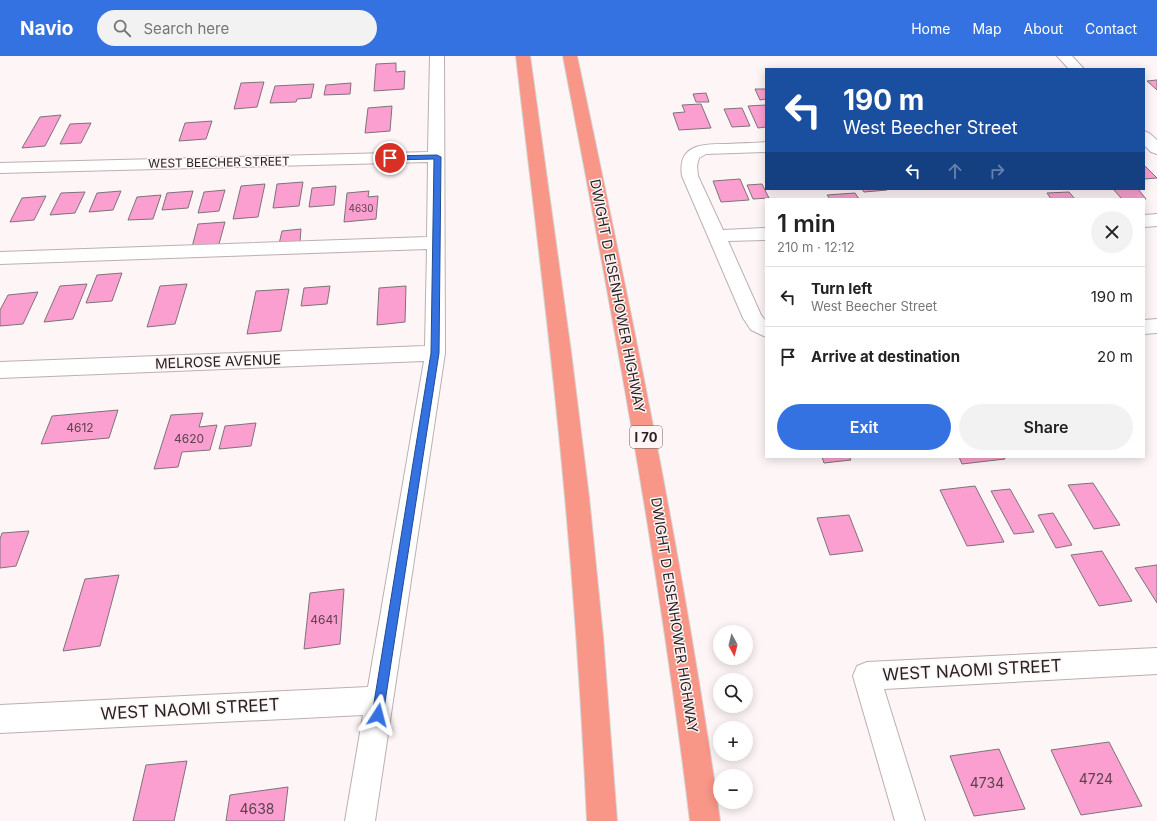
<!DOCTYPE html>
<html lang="en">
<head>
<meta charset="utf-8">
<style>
	body { margin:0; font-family:Inter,sans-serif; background:#f2f2f2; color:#222; height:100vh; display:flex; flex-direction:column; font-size:15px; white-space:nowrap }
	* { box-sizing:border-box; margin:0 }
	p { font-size:13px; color:#767676 }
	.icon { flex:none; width:22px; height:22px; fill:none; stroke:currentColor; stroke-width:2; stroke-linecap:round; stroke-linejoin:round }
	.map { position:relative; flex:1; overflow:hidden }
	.drawer { position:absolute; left:765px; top:142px; width:380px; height:260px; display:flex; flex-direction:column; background:#fff; border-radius:0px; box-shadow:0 2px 10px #0003 }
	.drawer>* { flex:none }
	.banner { position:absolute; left:765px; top:12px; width:380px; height:122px; border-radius:0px; box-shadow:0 2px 10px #0003; background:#1a4fa0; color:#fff; overflow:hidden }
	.needle { width:26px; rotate:173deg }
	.buttons { position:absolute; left:713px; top:569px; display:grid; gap:8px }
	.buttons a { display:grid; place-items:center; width:40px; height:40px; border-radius:50%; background:#fff; box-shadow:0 2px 10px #0003; font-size:20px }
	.pin { position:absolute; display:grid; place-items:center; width:34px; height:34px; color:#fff; margin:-17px; border:2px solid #fff; border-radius:50%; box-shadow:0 1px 4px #0007 }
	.me { position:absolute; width:44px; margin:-22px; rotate:9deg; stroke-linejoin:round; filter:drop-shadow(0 0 3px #0008) }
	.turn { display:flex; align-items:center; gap:14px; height:84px; padding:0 12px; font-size:18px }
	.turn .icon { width:52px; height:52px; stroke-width:2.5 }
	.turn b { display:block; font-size:28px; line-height:34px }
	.lanes { display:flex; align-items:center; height:38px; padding:0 12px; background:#0003; justify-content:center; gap:20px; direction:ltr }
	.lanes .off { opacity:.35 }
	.round { display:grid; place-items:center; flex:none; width:42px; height:42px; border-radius:21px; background:#f2f2f2 }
	.head { display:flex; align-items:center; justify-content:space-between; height:68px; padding:0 12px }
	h1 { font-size:24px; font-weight:600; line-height:30px }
	.action { display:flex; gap:8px; margin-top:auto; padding:8px 12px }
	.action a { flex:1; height:46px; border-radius:24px; background:#3572e1; color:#fff; font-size:16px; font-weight:600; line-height:46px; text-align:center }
	.action a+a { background:#f2f2f2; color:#222 }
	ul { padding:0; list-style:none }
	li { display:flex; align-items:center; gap:12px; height:60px; padding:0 12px; border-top:1px solid #e0e0e0 }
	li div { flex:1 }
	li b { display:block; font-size:15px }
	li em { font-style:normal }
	header { display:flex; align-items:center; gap:24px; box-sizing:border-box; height:56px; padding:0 20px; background:#3572e1; color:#fff }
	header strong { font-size:19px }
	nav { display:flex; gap:22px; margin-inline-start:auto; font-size:14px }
	.search { width:280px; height:36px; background:#f2f2f2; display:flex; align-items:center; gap:10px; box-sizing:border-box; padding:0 14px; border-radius:22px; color:#767676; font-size:15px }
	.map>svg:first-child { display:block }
	.building { fill:#fb9fd0; stroke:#7e7278 }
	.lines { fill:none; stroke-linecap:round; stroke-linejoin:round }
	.minor-casing { stroke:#bdafb0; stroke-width:2 }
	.highway-casing { stroke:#d4d3d3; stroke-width:2 }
	.minor { fill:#fff; fill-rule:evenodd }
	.highway { fill:#f89687; fill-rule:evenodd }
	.route { fill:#3572e1; stroke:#224a92 }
	.labels { text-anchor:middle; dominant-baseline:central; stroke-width:3; stroke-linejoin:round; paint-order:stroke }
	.far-number-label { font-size:10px; fill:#5d424e }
	.far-street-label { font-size:12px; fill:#282323; stroke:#fef5f6 }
	.number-label { font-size:12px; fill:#5d424e }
	.shield { fill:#fef5f6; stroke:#686262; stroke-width:1 }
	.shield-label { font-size:13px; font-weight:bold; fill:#282323 }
	.street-label { font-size:14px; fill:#282323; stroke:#fef5f6 }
	.near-number-label { font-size:14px; fill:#5d424e }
	.near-street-label { font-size:17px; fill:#282323; stroke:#fef5f6 }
</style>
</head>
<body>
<header>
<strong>Navio</strong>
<div class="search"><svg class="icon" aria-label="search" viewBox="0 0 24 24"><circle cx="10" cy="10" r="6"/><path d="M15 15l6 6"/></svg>Search here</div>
<nav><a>Home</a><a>Map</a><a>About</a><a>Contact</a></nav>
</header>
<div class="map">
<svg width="1157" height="765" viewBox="0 0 1157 765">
	<rect width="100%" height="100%" fill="#fef5f6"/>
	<path class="building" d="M396 7V16L405 15 404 33 374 35 376 8Z
		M1157 24V34L1147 25Z
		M264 26 257 51 234 53 241 27Z
		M351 27 350 38 324 39 326 29Z
		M314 28 311 42 297 43 296 46 270 47 275 30Z
		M755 33H766V43L760 44Z
		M706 37 709 46H696L693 38Z
		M701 48 711 72 679 74 673 57 685 56 682 49Z
		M766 49V71L758 72 748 50Z
		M392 50 390 75 365 77 368 52Z
		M742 52 750 70 732 71 724 53Z
		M61 59 45 90 22 92 40 61Z
		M212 65 206 83 179 85 185 67Z
		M91 67 81 87 60 88 70 68Z
		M1144 109 1157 122 1144 123Z
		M740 123 749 144 721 146 713 125Z
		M303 126 299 150 273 152 277 128Z
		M265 128 258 161 233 163 241 130Z
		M762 128 769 142 753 143 747 129Z
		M336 130 334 149 309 151 312 132Z
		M862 133H887V134L864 136Z
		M1113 133H1138L1146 143H1122Z
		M225 134 219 155 198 157 204 136Z
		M121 135 113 154 89 156 97 137Z
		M193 135 188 152 162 154 167 137Z
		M369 135 368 141 378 140 376 163 344 166 347 137Z
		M85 136 75 157 50 159 61 137Z
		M1069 136 1075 143H1051L1047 137Z
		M855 137 859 143H830L827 139Z
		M161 139 153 163 128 164 137 141Z
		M46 140 34 164 10 166 22 142Z
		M225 166 219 188 192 191 198 168Z
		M301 173 300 186 279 188 282 175Z
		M122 217 112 245 86 247 97 219Z
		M87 228 73 263 44 266 60 230Z
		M187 228 175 268 147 271 160 230Z
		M330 230 327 248 301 250 304 232Z
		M406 230 405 266 377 269 379 232Z
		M289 233 281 275 247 278 256 235Z
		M38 236 23 268 0 270V254L8 239Z
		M118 354 109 382 41 388 52 360Z
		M203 357 199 371 217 369 210 394 182 396 178 411 154 413 171 359Z
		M256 367 251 390 219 393 225 370Z
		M822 401H849L851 404 824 407Z
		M959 401H1004L1005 403 962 408Z
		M1093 427 1120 469 1094 473 1068 429Z
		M975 430 1004 486 967 490 940 434Z
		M1010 433 1034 476 1014 478 991 435Z
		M1053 457 1072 489 1056 492 1038 459Z
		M849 459 863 495 830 499 817 462Z
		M29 475 16 510 0 512V483L2 477Z
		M1102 495 1132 545 1099 550 1071 499Z
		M1157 509V547L1135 512Z
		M119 519 100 590 63 595 85 523Z
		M344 533 340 588 304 593 310 537Z
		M1109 686 1142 750 1081 759 1051 694Z
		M999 693 1025 753 974 760 950 700Z
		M187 705 174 765H133L146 709Z
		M288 731 284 765H226L230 739Z"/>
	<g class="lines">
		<g class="minor-casing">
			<path id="minor" d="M430 0H444L445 297 375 765H345L363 659 0 677V649L368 631 424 305 0 322V306L425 290 427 193 0 208V196L427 181 428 106 0 117V107L428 96Z
				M1057 0H1072L1084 13H1069Z
				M1144 75 1149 77 1157 84V98L1151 96 1144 89Z
				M766 86V96L706 98 699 102 697 110 698 120 723 174 766 172V184L728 185 761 259 766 265V281L751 274 743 262 682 120C677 87 705 88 728 88 741 87 753 87 766 86Z
				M1157 158V170L1144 171V159Z
				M1157 263V277L1144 278V264Z
				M1157 592V618L884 633 925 765H895L853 620 857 610 867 606Z"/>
		</g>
		<g class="highway-casing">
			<path id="highway" d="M516 0H530L571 296 589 441 603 580 617 765H587C582 657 575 549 565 441 552 294 533 147 516 0Z
				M563 0H577C631 254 684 508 720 765H690C659 508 612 254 563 0Z"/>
		</g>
		<use href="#minor" class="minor"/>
		<use href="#highway" class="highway"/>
	</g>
	<path class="route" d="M437 99 441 101 439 297 383 659 382 663 378 665 373 663 372 659 431 297 434 103 390 104 387 102 390 100Z"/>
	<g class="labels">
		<g class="far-number-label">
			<text x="361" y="152">4630</text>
		</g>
		<g class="far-street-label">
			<text transform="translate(219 106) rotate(-1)">WEST BEECHER STREET</text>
		</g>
		<g class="number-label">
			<text x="80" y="371">4612</text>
			<text x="189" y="382">4620</text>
			<text x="324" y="563">4641</text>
		</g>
		<rect class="shield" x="630" y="370" width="32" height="22" rx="3"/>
		<g class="shield-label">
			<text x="646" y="381">I 70</text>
		</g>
		<g class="street-label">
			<text transform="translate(618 240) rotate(79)">DWIGHT D EISENHOWER HIGHWAY</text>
			<text transform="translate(218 305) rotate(-2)">MELROSE AVENUE</text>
			<text transform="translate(675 559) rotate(81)">DWIGHT D EISENHOWER HIGHWAY</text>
		</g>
		<g class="near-number-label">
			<text x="1096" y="722">4724</text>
			<text x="987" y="726">4734</text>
			<text x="257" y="752">4638</text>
		</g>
		<g class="near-street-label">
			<text transform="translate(972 614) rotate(-3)">WEST NAOMI STREET</text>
			<text transform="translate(190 653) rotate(-3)">WEST NAOMI STREET</text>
		</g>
	</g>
</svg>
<div class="buttons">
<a><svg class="needle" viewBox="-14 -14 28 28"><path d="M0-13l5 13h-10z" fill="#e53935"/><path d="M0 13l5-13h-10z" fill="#767676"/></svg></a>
<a><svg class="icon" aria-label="search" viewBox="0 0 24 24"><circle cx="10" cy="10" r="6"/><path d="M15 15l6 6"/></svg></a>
<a>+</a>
<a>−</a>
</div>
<div class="pin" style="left:390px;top:102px;background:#d93025"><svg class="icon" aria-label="arrive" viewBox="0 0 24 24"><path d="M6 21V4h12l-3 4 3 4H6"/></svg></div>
<svg class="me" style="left:378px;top:659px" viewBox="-20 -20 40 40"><path d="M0-17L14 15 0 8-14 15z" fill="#3572e1" stroke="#fff" stroke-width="4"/></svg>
<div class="banner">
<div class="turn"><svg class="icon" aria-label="left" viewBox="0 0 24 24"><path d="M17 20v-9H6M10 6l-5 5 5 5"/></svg><div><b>190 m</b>West Beecher Street</div></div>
<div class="lanes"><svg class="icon" aria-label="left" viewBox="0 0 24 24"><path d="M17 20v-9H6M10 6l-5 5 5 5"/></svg><svg class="icon off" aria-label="ahead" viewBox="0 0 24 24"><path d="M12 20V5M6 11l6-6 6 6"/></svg><svg class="icon off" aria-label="right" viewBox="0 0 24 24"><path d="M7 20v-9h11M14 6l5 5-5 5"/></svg></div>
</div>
<section class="drawer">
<div class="head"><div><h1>1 min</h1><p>210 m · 12:12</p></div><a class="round"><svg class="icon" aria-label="close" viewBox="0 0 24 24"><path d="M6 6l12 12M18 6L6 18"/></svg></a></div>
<ul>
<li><svg class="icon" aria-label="left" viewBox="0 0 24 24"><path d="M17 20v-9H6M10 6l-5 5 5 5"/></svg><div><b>Turn left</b><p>West Beecher Street</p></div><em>190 m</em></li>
<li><svg class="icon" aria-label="arrive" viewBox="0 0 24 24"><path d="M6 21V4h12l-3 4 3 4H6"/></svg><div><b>Arrive at destination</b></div><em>20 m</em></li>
</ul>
<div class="action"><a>Exit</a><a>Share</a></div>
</section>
</div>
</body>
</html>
